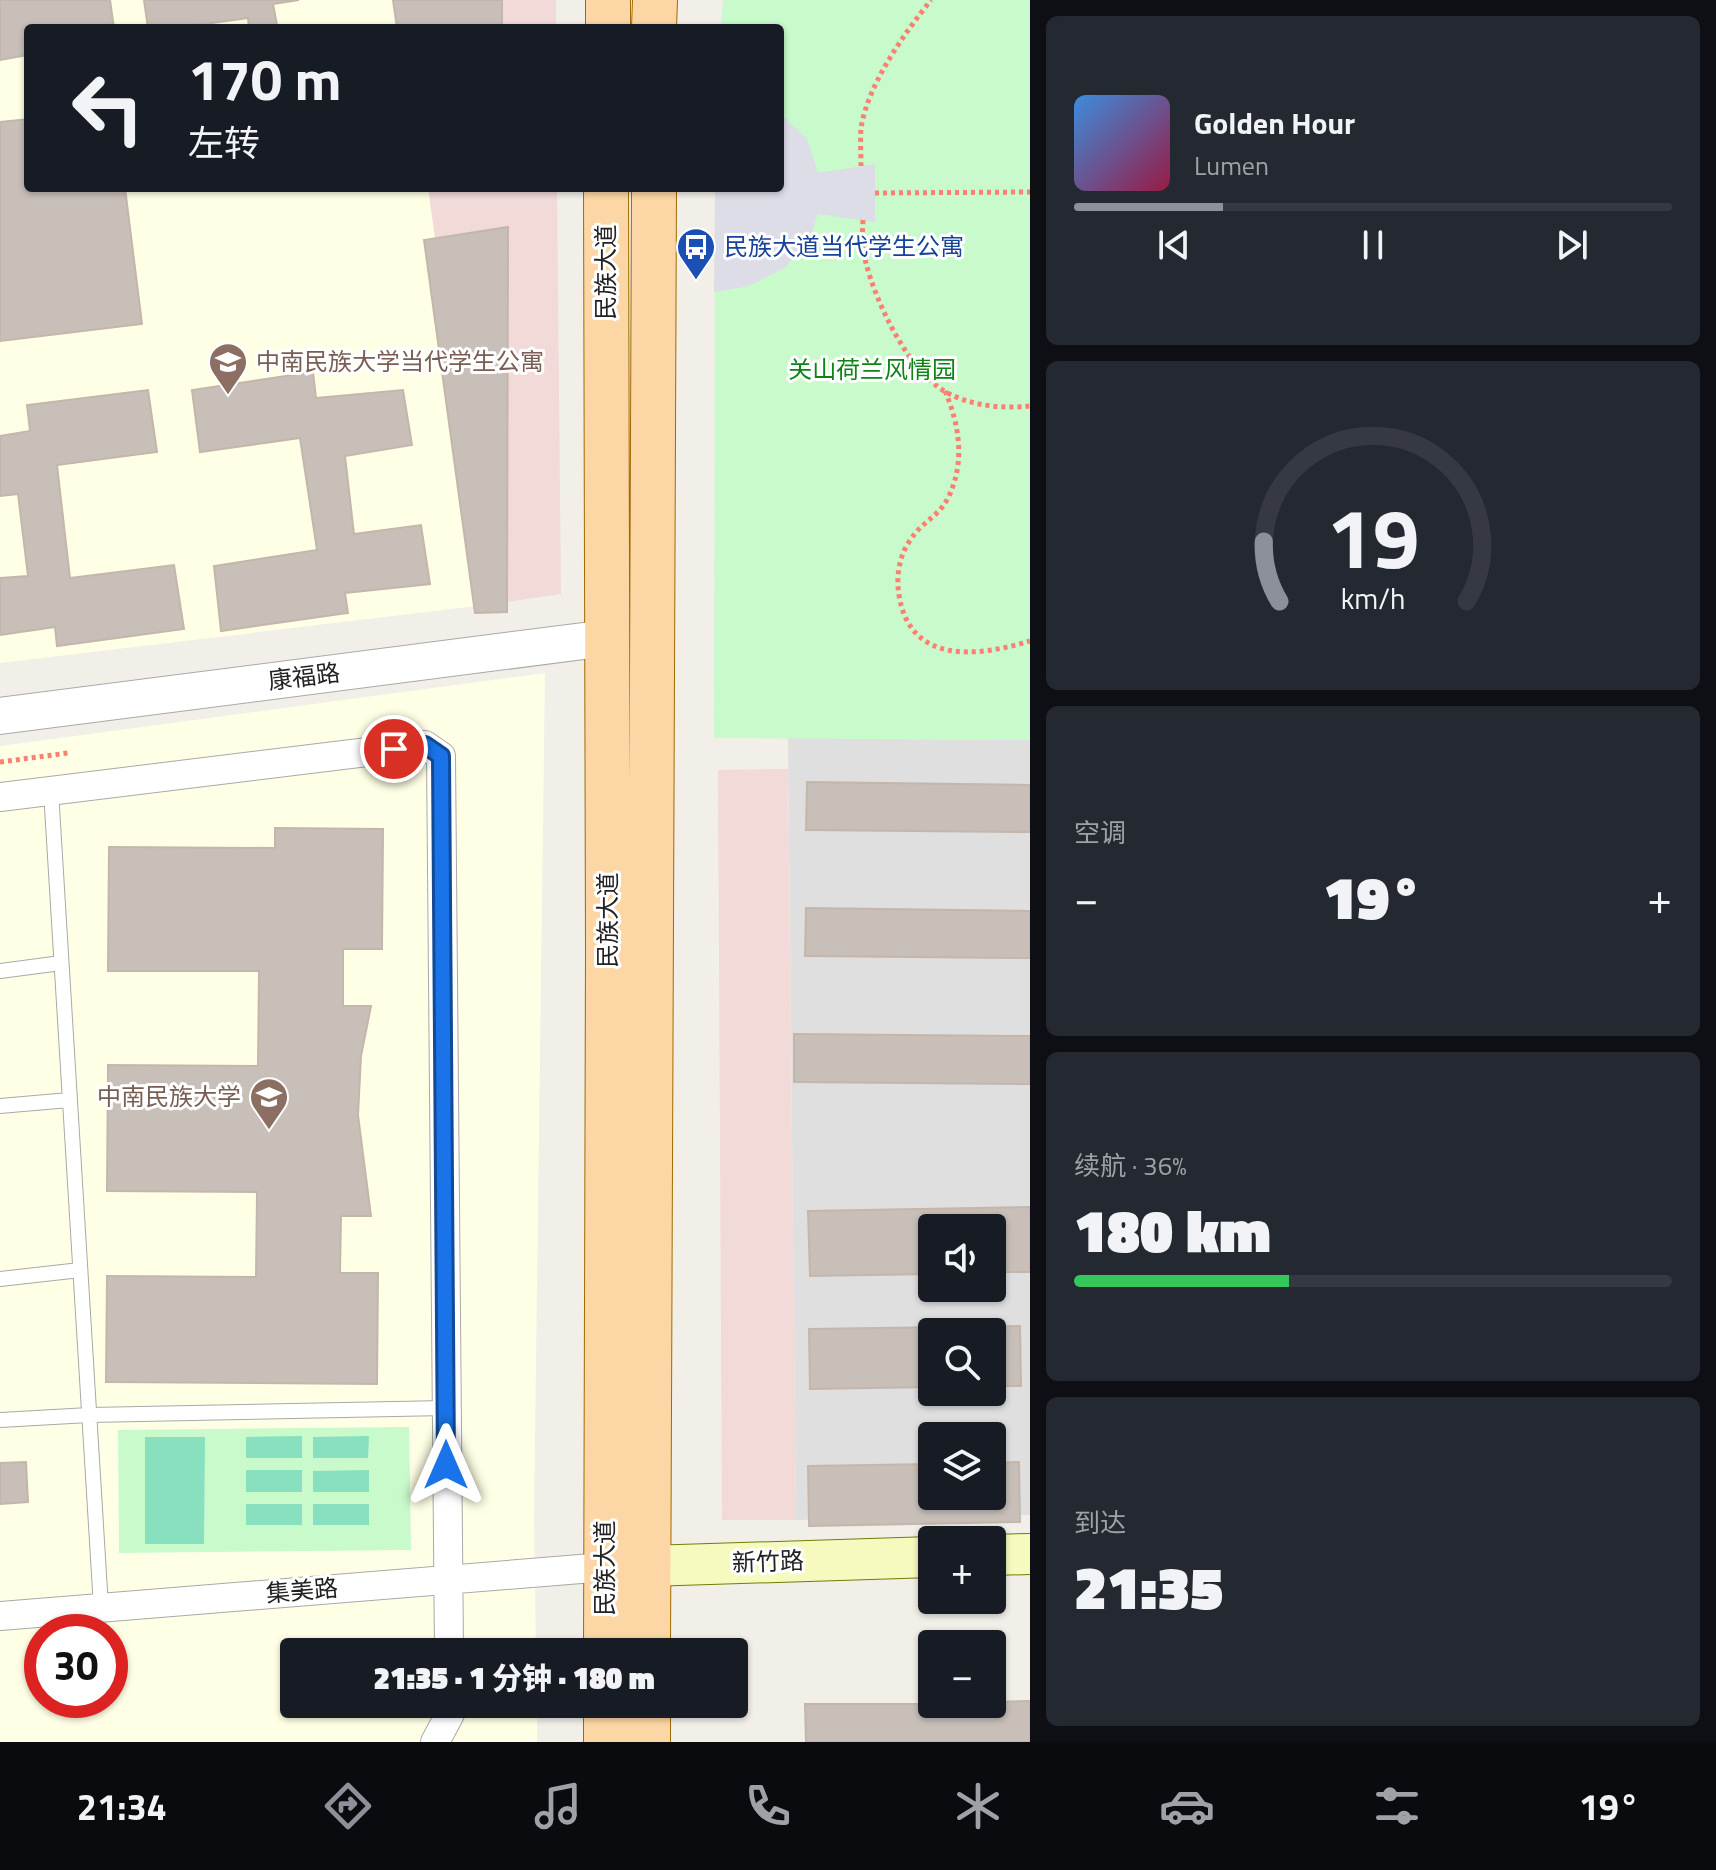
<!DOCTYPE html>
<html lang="zh">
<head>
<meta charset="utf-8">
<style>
	body { margin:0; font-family:"Titillium Web","Noto Sans SC",sans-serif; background:#242831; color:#f1f3f6; height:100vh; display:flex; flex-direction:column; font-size:30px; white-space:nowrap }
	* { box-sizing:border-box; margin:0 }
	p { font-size:26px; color:#9ea1a6 }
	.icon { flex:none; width:44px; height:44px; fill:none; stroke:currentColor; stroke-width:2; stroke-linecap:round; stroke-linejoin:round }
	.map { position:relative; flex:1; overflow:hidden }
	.sheet { display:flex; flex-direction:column; gap:16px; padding:16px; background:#0d0f14; width:686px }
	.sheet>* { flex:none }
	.top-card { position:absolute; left:24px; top:24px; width:760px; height:168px; border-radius:8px; box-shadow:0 2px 6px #0004; background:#171b24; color:#f1f3f6; overflow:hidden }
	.tools { position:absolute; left:918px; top:1214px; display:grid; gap:16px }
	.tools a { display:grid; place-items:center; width:88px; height:88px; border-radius:8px; background:#171b24; box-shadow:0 2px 6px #0004; font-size:40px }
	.speed { position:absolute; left:24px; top:1614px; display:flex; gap:16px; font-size:40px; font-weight:700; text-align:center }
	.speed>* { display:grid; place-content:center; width:104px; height:104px; border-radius:50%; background:#171b24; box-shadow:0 2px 6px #0004; line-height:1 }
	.speed .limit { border:12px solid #d22; background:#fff; color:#111 }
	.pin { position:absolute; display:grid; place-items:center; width:68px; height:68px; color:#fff; margin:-34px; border:4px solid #fff; border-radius:50%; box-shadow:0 2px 8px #0007 }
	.me { position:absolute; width:88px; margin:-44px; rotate:0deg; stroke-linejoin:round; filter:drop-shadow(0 0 6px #0008) }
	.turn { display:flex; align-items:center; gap:28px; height:168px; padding:0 32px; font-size:36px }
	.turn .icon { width:104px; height:104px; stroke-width:2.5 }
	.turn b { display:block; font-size:56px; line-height:68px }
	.big { font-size:60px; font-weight:800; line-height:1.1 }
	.sheet .tile { flex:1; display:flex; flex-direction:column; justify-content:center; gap:12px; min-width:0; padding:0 28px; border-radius:12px; background:#242831 }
	.sheet .dial { align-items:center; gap:0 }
	.dial svg { height:208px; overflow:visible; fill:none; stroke:#363941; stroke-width:7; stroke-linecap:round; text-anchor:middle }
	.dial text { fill:#f1f3f6; stroke:none }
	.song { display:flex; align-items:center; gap:24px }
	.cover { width:96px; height:96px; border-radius:12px; background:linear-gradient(135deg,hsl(210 70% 55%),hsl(340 70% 35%)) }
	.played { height:8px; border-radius:4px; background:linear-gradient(90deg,#8c9099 25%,#363941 25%) }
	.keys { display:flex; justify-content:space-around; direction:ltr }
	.heat { display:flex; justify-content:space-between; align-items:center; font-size:44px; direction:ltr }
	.charge { height:12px; border-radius:6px; background:linear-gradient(90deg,#34c759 36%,#363941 0) }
	.trip { position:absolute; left:280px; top:1638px; width:468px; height:80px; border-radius:8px; background:#171b24; box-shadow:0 2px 6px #0004; font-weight:800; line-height:80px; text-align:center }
	.tab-bar { display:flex; height:128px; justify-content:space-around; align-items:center; background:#090b0e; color:#9ea1a6 }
	.tab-bar .icon { width:56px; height:56px }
	.tab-bar .active { color:#8c9099 }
	.tab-bar b { font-size:36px; color:#f1f3f6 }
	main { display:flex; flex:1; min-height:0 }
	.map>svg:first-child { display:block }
</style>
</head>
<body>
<main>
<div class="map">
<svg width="1030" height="1742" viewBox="0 0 1030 1742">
	<rect width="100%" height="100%" fill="#f2efe9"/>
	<path fill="#e0dfdf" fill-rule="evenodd" d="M788,738L1030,740V1515L796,1520ZM932,1228H992V1288H932ZM932,1332H992V1392H932ZM932,1436H992V1496H932Z"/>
	<path fill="#f2dad9" d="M402,0H556V28H406Z
		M428,188H557L561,594L485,605Z
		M788,769L796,1520H722L718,770Z"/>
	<path fill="#ffffe5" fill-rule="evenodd" d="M0,0H402L406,28H28V188H428L485,605L0,663Z
		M545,673L534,1515L536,1652H294V1704H537V1742H0V746ZM42,1632H110V1700H42Z"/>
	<path fill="#c8facc" d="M723,0H1030V740L714,738L715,188H780V28H721Z
		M409,1427L411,1550L119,1553L118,1430Z"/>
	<path fill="#88e0be" d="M302,1436V1458H246V1437Z
		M369,1436L368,1458H313V1437Z
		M145,1437H205L204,1544H145Z
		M246,1470H302V1492H246Z
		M369,1470V1492H313V1471Z
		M246,1504H302V1525H246Z
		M313,1504H369V1525H313Z"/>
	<path fill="#dddde8" d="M780,113L807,139L818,173L875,164V222L818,214L811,235L786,267L749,286L714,292L715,188H780Z"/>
	<path fill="#c7bfb8" stroke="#c4b6ab" stroke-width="2" d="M0,0H110L114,28H28V55L0,60Z
		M144,0H299L273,4L277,25L260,28H249L248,18L176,28H148Z
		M393,0H502V28H397Z
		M28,119V188H125L142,324L0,341V122Z
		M508,227L507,612L475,613L424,240Z
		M313,372L316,398L403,390L412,445L345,456L354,534L421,525L430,584L345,593L348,613L221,631L214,566L317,550L300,438L200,452L192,390Z
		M148,390L157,452L57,465L70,578L174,565L184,629L57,646L55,627L0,635V578L28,576L18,494L0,496V436L30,431L27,405Z
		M807,782L1030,785V832L806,830Z
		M275,828L383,829L382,949H343V1006H371L361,1056L358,1115L371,1216H341L340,1273H378L377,1384L106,1382L107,1276L256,1277L257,1192L107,1191L108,1065L258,1066L259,971H108L109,847L275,848Z
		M806,908L1030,911V958L805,956Z
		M794,1034L1030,1036V1084L794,1082Z
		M1030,1207V1272H992V1228H932V1274L810,1276L808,1211Z
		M1020,1326L1021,1386H992V1332H932V1387L810,1389L809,1329Z
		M26,1462L28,1502L0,1504V1463Z
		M1019,1462L1020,1522L809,1526L808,1466L932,1464V1496H992V1463Z
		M1030,1701V1742H806L805,1704H992V1702Z"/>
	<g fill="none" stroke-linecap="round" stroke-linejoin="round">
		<g stroke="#a9a9a9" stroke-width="16">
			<path id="service" d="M51,791L101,1607
				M0,971L61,963
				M0,1106L69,1100
				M0,1279L80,1270
				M0,1420L89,1415L446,1408"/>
		</g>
		<g stroke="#a9a9a9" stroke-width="30">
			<path id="minor" d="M0,797L425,745L441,756L449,1652
				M0,1616L605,1567
				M435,1742L450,1714V1704"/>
		</g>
		<g stroke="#a9a9a9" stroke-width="38">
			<path id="tertiary" d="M0,716L607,638"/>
		</g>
		<g stroke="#707d05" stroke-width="42">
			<path id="secondary" d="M992,1555L1030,1554
				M617,1567L932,1557"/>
		</g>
		<g stroke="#a06b00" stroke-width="46">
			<path id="primary" d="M608,0V28
				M654,28L655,0
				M606,1652L608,952L606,188
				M648,1652L654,188
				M606,1704V1742
				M648,1704V1742"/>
		</g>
		<path stroke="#fa8072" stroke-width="5" stroke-dasharray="4 4" stroke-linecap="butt" d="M861,166C861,154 860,140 861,128C868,84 904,34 931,0
			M875,193L1030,192
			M863,220C862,235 862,249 866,263C876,303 909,372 946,392C971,406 1003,409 1030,406
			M945,391C958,421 964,455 953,486C942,519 924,517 909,542C899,557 896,577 899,595C910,665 977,657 1030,641
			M0,762L68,753"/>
		<use href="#service" stroke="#fff" stroke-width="14"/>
		<use href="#minor" stroke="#fff" stroke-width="28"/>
		<use href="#tertiary" stroke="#fff" stroke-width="36"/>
		<use href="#secondary" stroke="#f7fabf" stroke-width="40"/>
		<use href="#primary" stroke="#fcd6a4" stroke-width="44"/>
	</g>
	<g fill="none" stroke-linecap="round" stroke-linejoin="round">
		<g stroke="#114b97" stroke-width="20">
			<path id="route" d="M394,749L425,745L441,756L446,1465"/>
		</g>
		<use href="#route" stroke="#1a73e8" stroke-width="14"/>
	</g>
	<defs>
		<g id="bus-pin" transform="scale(2)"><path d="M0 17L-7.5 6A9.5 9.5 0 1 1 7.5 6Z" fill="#1a4fb4" stroke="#fff"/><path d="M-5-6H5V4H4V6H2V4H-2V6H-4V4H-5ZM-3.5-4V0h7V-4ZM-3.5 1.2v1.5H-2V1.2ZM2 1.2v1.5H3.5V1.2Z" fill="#fff"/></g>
		<g id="university-pin" transform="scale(2)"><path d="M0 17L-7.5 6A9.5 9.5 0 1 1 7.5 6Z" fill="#8d6e63" stroke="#fff"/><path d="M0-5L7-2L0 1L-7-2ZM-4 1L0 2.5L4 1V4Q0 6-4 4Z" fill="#fff"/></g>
	</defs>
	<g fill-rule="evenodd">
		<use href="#bus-pin" x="696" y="247"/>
		<use href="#university-pin" x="228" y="362"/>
		<use href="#university-pin" x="269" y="1097"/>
	</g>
	<g text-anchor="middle" stroke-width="6" stroke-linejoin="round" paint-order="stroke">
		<g font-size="24" fill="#164399" stroke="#fff" text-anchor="start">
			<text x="724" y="255">民族大道当代学生公寓</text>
		</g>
		<g font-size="24" fill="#222" stroke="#fff">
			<text transform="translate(606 272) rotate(-90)" y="8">民族大道</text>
			<text transform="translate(304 677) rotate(-7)" y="8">康福路</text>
			<text transform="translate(608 920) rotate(-90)" y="8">民族大道</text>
			<text transform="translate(768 1562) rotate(-2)" y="8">新竹路</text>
			<text transform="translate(605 1568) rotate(-90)" y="8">民族大道</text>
			<text transform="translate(302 1591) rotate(-5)" y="8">集美路</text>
		</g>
		<g font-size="24" fill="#785e54" stroke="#fff" text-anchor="start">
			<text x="256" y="370">中南民族大学当代学生公寓</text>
			<text x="241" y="1105" text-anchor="end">中南民族大学</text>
		</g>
		<g font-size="24" fill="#0c8416" stroke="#fff">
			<text x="872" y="378">关山荷兰风情园</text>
		</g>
	</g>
</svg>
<div class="tools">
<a><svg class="icon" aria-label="sound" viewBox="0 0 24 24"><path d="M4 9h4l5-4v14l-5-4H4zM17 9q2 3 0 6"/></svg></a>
<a><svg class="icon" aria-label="search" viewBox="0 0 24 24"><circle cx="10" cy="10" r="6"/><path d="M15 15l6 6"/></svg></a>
<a><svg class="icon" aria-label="layers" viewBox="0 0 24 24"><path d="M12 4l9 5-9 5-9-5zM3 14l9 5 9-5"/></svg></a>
<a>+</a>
<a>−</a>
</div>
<div class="speed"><div class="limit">30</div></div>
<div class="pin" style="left:394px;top:749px;background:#d93025"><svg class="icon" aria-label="arrive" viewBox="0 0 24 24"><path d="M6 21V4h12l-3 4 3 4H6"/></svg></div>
<svg class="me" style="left:446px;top:1465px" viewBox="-20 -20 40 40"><path d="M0-17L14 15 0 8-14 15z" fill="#1a73e8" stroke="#fff" stroke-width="4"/></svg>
<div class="trip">21:35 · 1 分钟 · 180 m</div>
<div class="top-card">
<div class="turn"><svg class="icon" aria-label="left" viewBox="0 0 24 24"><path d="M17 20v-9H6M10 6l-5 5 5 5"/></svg><div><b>170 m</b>左转</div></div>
</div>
</div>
<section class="sheet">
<div class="tile">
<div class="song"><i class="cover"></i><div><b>Golden Hour</b><p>Lumen</p></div></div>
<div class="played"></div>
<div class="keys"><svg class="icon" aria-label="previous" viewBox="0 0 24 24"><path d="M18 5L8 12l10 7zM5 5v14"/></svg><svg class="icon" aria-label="pause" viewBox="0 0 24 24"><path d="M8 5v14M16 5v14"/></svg><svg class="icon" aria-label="next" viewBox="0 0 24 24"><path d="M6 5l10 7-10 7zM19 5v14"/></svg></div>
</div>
<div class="tile dial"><svg viewBox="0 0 100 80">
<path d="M14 69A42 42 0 1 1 86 69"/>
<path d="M14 69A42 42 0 0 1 8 46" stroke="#8c9099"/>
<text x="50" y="56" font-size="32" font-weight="700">19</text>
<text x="50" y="72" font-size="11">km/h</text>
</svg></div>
<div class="tile"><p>空调</p>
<div class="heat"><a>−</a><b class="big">19°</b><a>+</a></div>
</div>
<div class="tile"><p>续航 · 36%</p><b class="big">180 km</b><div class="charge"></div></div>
<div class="tile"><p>到达</p><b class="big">21:35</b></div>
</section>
</main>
<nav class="tab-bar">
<b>21:34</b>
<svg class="icon active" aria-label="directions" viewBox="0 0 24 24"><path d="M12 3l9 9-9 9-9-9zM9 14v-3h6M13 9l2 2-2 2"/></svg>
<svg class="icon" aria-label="music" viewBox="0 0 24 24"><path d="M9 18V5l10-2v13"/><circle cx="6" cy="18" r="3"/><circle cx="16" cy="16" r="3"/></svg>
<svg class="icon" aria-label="phone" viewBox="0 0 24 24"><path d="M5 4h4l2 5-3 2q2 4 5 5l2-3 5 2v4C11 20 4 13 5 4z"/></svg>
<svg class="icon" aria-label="climate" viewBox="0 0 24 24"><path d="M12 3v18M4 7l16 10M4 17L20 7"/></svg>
<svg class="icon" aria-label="car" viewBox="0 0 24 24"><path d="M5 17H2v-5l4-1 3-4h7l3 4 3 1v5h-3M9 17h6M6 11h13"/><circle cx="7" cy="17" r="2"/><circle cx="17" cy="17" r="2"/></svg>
<svg class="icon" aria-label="filters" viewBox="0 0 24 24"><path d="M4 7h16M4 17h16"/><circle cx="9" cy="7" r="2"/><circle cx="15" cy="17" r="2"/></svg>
<b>19°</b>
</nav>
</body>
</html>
